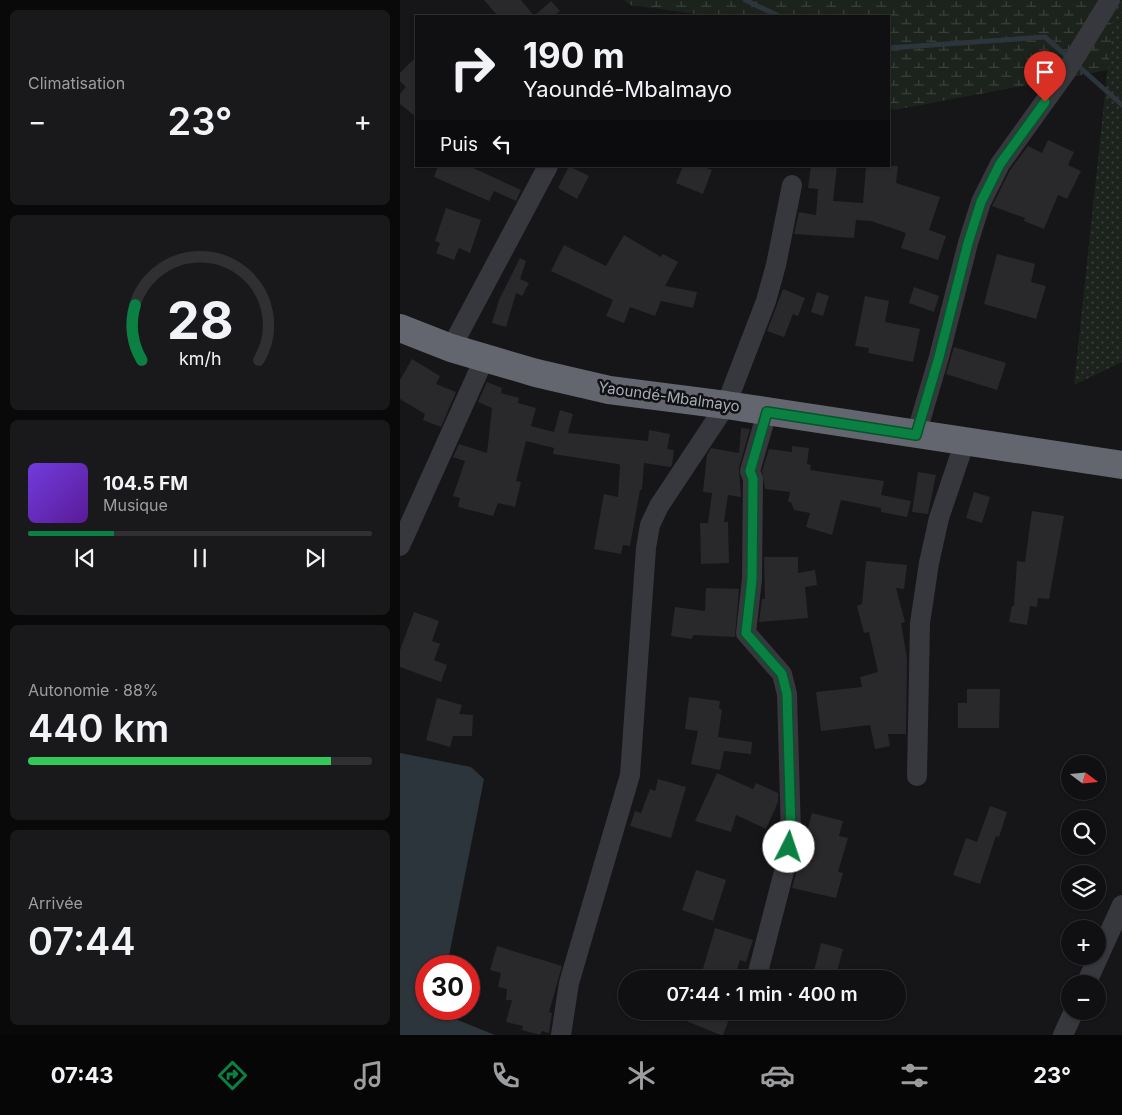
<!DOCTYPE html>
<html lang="fr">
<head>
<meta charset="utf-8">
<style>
	body { margin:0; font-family:Inter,sans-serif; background:#19191b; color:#f1f3f6; height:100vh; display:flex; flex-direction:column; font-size:19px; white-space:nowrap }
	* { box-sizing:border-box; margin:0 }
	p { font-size:16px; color:#9c9d9f }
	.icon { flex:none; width:28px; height:28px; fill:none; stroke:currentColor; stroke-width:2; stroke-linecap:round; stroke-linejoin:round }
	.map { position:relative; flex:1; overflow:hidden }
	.panel { display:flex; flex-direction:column; gap:10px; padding:10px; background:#09090a; width:400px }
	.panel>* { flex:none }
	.guide { position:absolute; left:15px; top:15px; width:475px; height:152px; border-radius:0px; box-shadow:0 1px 4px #0004,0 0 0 1px #303032; background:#101012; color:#f1f3f6; overflow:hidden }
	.needle { width:32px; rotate:106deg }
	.buttons { position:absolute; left:661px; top:755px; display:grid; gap:10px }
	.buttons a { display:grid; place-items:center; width:45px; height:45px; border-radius:50%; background:#101012; box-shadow:0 1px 4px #0004,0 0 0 1px #303032; font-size:25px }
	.speed { position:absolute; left:15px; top:955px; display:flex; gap:10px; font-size:25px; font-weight:700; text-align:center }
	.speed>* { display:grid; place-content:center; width:65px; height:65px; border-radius:50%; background:#101012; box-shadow:0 1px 4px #0004,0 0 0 1px #303032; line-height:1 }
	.speed .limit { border:8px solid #d22; background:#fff; color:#111 }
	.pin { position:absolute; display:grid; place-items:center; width:42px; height:42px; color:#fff; margin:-51px -21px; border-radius:50% 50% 50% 0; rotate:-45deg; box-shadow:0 0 5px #0007 }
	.pin .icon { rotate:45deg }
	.me { position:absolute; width:55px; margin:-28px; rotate:4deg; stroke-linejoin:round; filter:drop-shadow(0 0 4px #0008) }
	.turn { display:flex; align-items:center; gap:18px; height:105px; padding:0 25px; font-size:22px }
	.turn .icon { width:65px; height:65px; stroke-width:2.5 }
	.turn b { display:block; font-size:35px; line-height:42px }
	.then { display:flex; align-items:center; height:48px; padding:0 25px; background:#0003; gap:10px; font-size:19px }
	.big { font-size:38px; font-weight:600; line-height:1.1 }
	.panel .tile { flex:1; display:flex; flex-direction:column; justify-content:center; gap:8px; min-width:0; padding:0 18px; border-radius:8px; background:#19191b }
	.panel .dial { align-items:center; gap:0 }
	.dial svg { height:130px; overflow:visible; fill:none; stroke:#303032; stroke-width:7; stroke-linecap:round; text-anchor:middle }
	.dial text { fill:#f1f3f6; stroke:none }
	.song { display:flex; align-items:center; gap:15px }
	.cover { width:60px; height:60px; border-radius:8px; background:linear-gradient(135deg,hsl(260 70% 55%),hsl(270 70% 35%)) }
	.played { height:5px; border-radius:2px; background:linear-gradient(90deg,#0b8043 25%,#303032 25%) }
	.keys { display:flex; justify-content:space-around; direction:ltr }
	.heat { display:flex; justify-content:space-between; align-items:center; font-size:28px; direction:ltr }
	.charge { height:8px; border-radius:4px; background:linear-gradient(90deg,#34c759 88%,#303032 0) }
	.trip { position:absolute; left:218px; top:970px; width:288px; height:50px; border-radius:25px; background:#101012; box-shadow:0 1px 4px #0004,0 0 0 1px #303032; font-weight:600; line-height:50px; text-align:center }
	.tab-bar { display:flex; height:80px; justify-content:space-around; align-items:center; background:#060607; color:#9c9d9f }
	.tab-bar .icon { width:35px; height:35px }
	.tab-bar .on { color:#0b8043 }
	.tab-bar b { font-size:22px; color:#f1f3f6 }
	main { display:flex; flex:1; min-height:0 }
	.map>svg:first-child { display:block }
</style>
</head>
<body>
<main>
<section class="panel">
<div class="tile"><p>Climatisation</p>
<div class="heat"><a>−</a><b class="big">23°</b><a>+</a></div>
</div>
<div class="tile dial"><svg viewBox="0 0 100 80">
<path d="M14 69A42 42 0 1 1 86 69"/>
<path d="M14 69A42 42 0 0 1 10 35" stroke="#0b8043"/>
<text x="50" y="56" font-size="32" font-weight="700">28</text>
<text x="50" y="72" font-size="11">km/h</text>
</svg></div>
<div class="tile">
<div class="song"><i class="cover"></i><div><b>104.5 FM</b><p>Musique</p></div></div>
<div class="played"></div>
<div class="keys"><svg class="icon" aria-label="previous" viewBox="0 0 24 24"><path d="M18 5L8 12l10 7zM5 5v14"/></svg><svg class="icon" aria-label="pause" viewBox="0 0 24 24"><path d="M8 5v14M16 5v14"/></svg><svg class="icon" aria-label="next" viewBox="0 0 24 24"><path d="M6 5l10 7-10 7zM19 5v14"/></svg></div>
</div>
<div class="tile"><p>Autonomie · 88%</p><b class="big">440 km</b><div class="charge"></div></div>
<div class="tile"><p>Arrivée</p><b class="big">07:44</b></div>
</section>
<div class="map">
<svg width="722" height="1035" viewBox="0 0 722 1035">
	<defs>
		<pattern id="grass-dots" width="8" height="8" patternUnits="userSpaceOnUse" patternTransform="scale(1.25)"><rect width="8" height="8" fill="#1c231d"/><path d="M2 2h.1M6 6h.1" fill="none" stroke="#3a403c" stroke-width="1.8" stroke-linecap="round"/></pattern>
		<pattern id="wetland-marsh" width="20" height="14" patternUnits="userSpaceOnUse" patternTransform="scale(1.25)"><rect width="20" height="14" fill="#1c231d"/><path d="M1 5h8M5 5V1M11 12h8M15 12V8" fill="none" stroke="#3a403c"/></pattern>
	</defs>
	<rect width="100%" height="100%" fill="#161618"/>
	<path fill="url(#grass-dots)" d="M715,0H722V362L674,385Z"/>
	<path fill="url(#wetland-marsh)" d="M224,0H715L708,70L494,110L489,107V16H311L230,5Z"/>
	<path fill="#2c353c" d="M0,753L71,767L84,779L47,966H26V1009H47L48,1016L95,1035H0Z"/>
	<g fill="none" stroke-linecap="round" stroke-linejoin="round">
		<path stroke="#2c353c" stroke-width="5" d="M345,0L379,16
			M489,48L645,37L670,59
			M676,64L722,105"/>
	</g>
	<path fill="#29292c" d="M84,0H121L134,16L151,1L160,11L153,16H98Z
		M16,57V117L0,104V94L6,87L0,81V73Z
		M648,140L674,152L668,165L681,171L667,199L658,195L644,229L624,221L625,218L592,206L610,170L628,146L642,153Z
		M38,166H69L121,190L116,201L94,191L89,201L34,177Z
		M169,166L189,176L177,199L158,188Z
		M283,166H301L312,170L303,194L276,183Z
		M411,166H437L433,201L463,203L466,166H498L496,183L540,197L529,230L546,236L538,260L501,248L506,233L471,221L456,220L454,238L394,234L399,212L416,215L418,189L408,188Z
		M46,208L81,220L70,253L59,248L54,260L36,253L40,243L35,241Z
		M224,235L261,257L263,254L278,262L265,286L297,292L293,308L261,301L255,316L230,307L224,323L206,316L213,300L151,271L164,245L206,266Z
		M597,254L635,264L631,282L646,286L636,319L584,304Z
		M120,258L126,261L120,279L129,283L122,296L116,293L106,327L92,323L99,300Z
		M514,287L539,296L534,312L509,303Z
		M383,289L405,298L398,316L393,314L384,337L367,331Z
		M417,292L429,296L423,316L411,312Z
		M465,296L489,301L485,322L520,329L513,362L468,353L469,348L455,346Z
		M554,347L606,363L597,390L546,374Z
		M12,359L40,376L36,384L56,392L41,427L23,420L25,414L0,399V380Z
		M87,382L102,388L101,393L119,398L118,403L136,408L131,426L154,432L160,410L173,414L168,433L248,441L249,430L270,434L267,449L274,450L272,465L270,467L244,463L242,490H240L230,546L223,545L221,554L194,549L204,494L218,497L220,465L218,464L153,454L154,448L126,441L116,481L121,482L115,507L98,503L93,516L58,507L60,498L53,496L65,461L53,457L59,444L87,453L92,408L78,402Z
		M341,428L350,429L339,468L341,497L328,495L324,522H328L329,563L301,564L300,523H308L312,493L303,492L307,455L311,448L339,453Z
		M392,446L409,448L407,464L411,465L410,470L484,481L481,495L511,501L507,517L481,512V508L441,500L432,535L406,527L410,513L394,510L391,502H388L390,492L365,489L362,471L369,449L392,452Z
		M518,472L536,475L528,514L512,512Z
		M574,492L590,497L582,523L566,518Z
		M632,511L664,516L649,599L638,598L637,607L630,606L627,625L609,622L612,606H614L617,561L625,562Z
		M364,557H398V573L415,570L417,585L405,587L408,618L359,622L362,599H365Z
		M466,561L507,565L504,589L496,588L505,622L501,623L507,658L506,734H488L490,746L475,749L470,725L421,731L416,692L462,687L460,677L478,672L469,632L464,633L457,606L462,604Z
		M306,588L339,589L335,637L293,635L292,639L271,636L275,607L305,611Z
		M14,612L39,621L32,641L40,644L34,660L47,665L41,682L0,667V650Z
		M567,689H600L599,728H558V703H567Z
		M289,697L320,701L319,708L322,710L318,737L352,742L351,754L324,751L320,770L291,764L298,731L285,729Z
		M37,698L62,705L59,714L73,715L72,736H53L50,747L26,740Z
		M317,773L353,789L356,783L378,793V802L366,829L336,815L331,832L295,821Z
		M258,779L286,787L271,838L230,826L235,811L241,813L250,789L255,791Z
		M590,806L607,812L599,837L596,836L580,884L553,875L566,838L577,842Z
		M412,813L443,821L439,836L448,838L438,872L443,873L436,898L392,888Z
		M296,870L326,880L313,921L282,910Z
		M315,928L353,940L346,962L340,960L334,979H300Z
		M421,943L443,949L435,979H412Z
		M97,946L162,966L149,1012L152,1013L149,1033L142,1031L140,1035L122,1030L123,1026L106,1022L112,1000H106L107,989L98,987L101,973L90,970Z
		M261,1011H322L331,1014L323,1035H321Z"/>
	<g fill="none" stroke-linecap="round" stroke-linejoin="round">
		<path stroke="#37383d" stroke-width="20" d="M51,348L148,166
			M516,435L539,357L568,243L581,202L600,164L666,72L710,0
			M0,546L85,357
			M517,776L520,623L529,563L539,518L565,441
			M357,976L387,860L391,834L387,694L382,674L346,633L352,579L353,479L350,471L367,412
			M686,984L722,905
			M161,1035L169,983L230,775L246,548L250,525L259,506L326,405L366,301L376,265L392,185
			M663,1035L674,1011"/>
		<path stroke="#63666e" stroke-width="28" d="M0,328L51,348L136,373L209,390L326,405L722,465"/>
	</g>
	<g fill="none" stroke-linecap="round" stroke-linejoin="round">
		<g stroke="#07532c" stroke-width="12">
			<path id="route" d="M389,847L391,834L387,694L382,674L346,633L352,579L353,479L350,471L367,412L516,435L539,357L568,243L581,202L600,164L645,102"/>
		</g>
		<use href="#route" stroke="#0b8043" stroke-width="9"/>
	</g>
	<g text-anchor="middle" stroke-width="5" stroke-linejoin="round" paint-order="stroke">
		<g font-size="15" fill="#a8adb8" stroke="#111113">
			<text transform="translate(269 397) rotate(8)" y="5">Yaoundé-Mbalmayo</text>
		</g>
	</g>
</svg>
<div class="buttons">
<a><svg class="needle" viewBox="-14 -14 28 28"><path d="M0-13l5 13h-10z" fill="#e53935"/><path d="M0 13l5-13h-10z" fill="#9c9d9f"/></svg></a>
<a><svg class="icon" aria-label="search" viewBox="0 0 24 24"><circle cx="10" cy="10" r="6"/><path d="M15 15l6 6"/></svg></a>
<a><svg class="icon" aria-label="layers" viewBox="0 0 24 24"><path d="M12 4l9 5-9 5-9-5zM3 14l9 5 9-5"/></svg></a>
<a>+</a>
<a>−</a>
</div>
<div class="speed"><div class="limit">30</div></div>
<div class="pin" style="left:645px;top:102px;background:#d93025"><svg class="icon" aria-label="arrive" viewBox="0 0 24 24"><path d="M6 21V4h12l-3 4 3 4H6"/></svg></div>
<svg class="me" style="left:389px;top:847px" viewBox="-20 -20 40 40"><circle r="19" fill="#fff"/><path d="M0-13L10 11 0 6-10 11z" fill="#0b8043"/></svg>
<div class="trip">07:44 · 1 min · 400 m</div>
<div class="guide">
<div class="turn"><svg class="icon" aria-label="right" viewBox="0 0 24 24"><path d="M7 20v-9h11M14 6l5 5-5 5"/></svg><div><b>190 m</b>Yaoundé-Mbalmayo</div></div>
<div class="then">Puis<svg class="icon" aria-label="left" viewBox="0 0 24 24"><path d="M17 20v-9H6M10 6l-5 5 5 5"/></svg></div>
</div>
</div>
</main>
<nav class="tab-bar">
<b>07:43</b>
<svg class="icon on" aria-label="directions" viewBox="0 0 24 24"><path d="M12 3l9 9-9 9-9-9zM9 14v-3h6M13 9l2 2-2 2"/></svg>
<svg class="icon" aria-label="music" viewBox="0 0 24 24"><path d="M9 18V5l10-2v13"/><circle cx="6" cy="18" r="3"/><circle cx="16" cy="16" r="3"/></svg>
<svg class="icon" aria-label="phone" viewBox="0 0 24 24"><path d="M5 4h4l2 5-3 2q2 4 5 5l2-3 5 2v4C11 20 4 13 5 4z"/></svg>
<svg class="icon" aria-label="climate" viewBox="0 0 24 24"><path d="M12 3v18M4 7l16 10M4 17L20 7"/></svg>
<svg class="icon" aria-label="car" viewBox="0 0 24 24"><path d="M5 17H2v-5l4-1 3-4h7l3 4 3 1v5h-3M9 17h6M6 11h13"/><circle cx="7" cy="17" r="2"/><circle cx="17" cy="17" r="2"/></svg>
<svg class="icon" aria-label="filters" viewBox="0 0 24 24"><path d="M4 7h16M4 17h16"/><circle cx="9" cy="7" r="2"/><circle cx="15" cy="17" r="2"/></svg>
<b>23°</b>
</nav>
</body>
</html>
